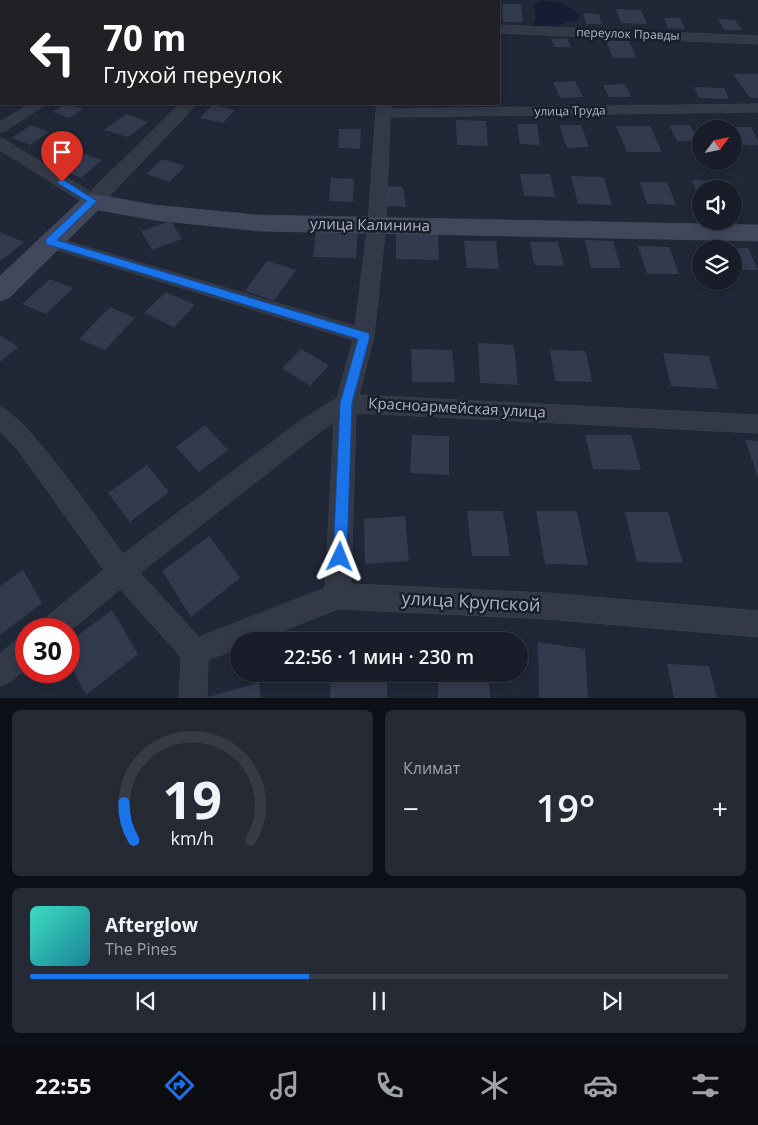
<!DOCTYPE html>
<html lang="ru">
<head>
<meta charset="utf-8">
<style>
	body { margin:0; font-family:"Open Sans",sans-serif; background:#252a35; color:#f1f3f6; height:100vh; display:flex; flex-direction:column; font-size:19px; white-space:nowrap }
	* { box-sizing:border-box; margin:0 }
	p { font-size:16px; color:#9fa2a8 }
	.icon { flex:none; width:28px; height:28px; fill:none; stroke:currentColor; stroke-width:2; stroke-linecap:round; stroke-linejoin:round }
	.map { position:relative; height:698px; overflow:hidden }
	.details { display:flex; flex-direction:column; gap:12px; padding:12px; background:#0d1017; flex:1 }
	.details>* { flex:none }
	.banner { position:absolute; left:0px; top:0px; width:500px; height:105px; box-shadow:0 2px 8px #0003,0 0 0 1px #363b46; background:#202124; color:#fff; overflow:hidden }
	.needle { width:32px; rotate:57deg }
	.fabs { position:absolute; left:692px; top:120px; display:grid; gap:10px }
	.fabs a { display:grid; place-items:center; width:50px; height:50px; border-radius:50%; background:#181d29; box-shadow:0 2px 8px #0003,0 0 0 1px #363b46; font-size:25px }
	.speed { position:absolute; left:15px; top:618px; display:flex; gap:10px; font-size:25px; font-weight:700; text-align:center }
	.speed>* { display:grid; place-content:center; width:65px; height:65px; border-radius:50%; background:#181d29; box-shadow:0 2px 8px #0003,0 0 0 1px #363b46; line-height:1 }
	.speed .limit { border:8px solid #d22; background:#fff; color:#111 }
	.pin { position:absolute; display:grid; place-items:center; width:42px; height:42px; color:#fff; margin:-51px -21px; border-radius:50% 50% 50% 0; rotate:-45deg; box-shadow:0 0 5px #0007 }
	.pin .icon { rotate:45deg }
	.me { position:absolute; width:55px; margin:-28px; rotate:2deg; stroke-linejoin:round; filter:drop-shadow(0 0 4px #0008) }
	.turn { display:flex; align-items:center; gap:18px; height:105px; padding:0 20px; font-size:22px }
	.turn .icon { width:65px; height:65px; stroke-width:2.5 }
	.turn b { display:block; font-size:35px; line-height:42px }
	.big { font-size:38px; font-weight:600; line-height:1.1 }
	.details .tile { flex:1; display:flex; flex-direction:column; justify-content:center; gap:8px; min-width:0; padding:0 18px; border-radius:8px; background:#252a35 }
	.details .dial { align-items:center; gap:0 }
	.dial svg { height:130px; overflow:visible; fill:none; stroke:#363b46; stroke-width:7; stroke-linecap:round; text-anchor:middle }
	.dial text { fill:#f1f3f6; stroke:none }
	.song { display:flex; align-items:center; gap:15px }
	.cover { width:60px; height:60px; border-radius:8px; background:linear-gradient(135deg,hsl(170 70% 55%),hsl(190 70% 35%)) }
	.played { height:5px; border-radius:2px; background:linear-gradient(90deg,#1a73e8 40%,#363b46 40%) }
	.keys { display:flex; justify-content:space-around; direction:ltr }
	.heat { display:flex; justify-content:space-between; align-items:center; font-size:28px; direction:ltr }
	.details .tiles { flex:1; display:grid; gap:12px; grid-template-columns:1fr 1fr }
	.tile:last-child { grid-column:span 2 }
	.trip { position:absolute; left:230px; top:632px; width:298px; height:50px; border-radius:25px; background:#181d29; box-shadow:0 2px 8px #0003,0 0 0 1px #363b46; font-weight:600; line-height:50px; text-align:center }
	.menu { display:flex; height:80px; justify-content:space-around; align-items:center; background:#0a0c10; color:#9fa2a8 }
	.menu .icon { width:35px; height:35px }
	.menu .on { color:#1a73e8 }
	.menu b { font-size:22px; color:#f1f3f6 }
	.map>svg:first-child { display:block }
</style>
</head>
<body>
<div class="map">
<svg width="758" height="698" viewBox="0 0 758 698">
	<rect width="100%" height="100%" fill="#202737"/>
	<path fill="#141d34" d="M542,1C556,2 572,4 579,16L577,20L557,25L533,27L536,16L534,4Z"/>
	<path fill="#323a4e" d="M502,4H521L523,22H503Z
		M616,9L641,10L647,24L621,23Z
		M583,13L599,14L602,24H586Z
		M664,18H680L685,29L668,28Z
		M718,19L735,20L742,30H724Z
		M567,38L571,47H555L551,39Z
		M606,41H629L636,58H613Z
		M733,74H758V98H750Z
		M575,81L583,97L560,98L553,82Z
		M625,84L631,97H609L603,85Z
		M694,87L724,88L729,99L699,98Z
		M65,104H70L83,109L69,118L53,112Z
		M212,105L235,110L223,123L200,118Z
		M126,114L148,122L128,137L104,130Z
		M456,120L486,121L488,146L457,145Z
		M517,124H537L540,145L520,144Z
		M31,125L49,132L30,145L12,138Z
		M559,125H581L589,147L567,148Z
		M669,125H690L699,141H677Z
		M616,126H650L662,152H627Z
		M725,127H751L758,141V145H734V129H726Z
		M339,129H361L360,149L338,148Z
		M85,154L102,160L81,178L64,171Z
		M162,159L185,166L170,182L146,174Z
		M520,174H550L555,197L524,196Z
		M571,176L604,177L612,205L578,204Z
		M331,178L354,179L353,202L329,201Z
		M692,180L721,181L724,189H701V202Z
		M640,182H667L676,205L647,204Z
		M385,186L403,187L406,207L386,206Z
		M171,221L182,239L152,250L141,231Z
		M316,229L358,230L356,258L313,257Z
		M0,232L24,242L2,260H0Z
		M396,234L438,235L439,260L396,259Z
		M585,240L613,241L621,268H591Z
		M464,241H496L499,269L467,268Z
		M530,242H558L564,266L534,265Z
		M638,246L669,247L679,274H647Z
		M734,248H748L758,270H734Z
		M267,261L296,270L274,301L245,291Z
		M50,279L73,288L46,314L22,304Z
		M166,292L195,305L174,327L144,313Z
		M110,307L135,318L105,350L79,339Z
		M0,335L18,347L0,362Z
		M478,343L514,345L518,385L480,383Z
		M301,349L329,365L310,386L282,368Z
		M411,349L452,350L455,382H412Z
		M550,350L586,351L592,382L555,381Z
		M663,353L709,356L718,389L671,386Z
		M205,425L228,450L199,472L176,447Z
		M412,435L449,436V475L410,473Z
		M585,435H631L641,470L593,469Z
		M745,440L758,441V477Z
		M147,465L169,492L130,522L108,493Z
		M467,511H503L510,556H472Z
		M536,511H577L588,565L545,564Z
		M625,512H668L683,563L637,562Z
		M405,516L409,561L365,564L364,519Z
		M209,536L240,578L191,617L162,571Z
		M23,570L42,603L0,635V586Z
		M112,610L138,654L86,695L69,662V642Z
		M334,638L387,640V641H334Z
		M538,642L585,649L588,698H539Z
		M667,664L709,666L717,698H674Z
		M331,674H387V698H330Z
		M438,674H489L490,698H438Z
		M259,683L261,698H207V697Z"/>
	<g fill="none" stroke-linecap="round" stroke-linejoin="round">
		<g stroke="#3d4251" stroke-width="1">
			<path id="minor" d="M499,25L758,36V44L499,33Z
				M30,104H47L5,131L0,132V122Z
				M377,104H391V109L758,104V112L390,117L386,224L374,336L359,395L758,415V433L356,413L351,584L547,593L758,611V637L547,619L338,609L257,641H239V648L208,660L207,698H179L181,657L120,589L69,632V629H39L43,620L104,570L18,450L0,431V407C28,417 101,525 123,554L300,421L337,398L353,340L44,246L41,242L44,238L50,236L355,326L368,224ZM334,422L325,588L199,637L140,573L316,435Z
				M0,138L5,140L99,197L101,201L99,205L93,206L87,205L0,150Z
				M26,636V668L10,682L0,686V654L16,640Z"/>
		</g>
		<g stroke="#3d4251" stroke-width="1">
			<path id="tertiary" d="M180,104H197L100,206L93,207L86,206L83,201L86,196Z"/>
		</g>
		<g stroke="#3d4251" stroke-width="1">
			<path id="secondary" d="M93,194L154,205L258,215L758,225V241L258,231L154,220L98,210L9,298L0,301V276L85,196Z"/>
		</g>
		<use href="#minor" fill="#343948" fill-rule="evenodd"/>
		<use href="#tertiary" fill="#343948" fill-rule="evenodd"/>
		<use href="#secondary" fill="#42485b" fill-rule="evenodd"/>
	</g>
	<path fill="#1a73e8" stroke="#114b97" d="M62,179L97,201L57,240L368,333L370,336L352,403L347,557L345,562L340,564L335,562L333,557L340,403L358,339L46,244V239L87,201L59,184L57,182Z"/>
	<g text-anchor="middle" stroke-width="5" stroke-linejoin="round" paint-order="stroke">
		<g font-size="12" fill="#aeb4c4" stroke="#191e2c">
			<text transform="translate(628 34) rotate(2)" y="4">переулок Правды</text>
			<text transform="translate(570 111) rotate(-1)" y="4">улица Труда</text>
		</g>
		<g font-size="15" fill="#aeb4c4" stroke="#191e2c">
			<text transform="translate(370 225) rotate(1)" y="5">улица Калинина</text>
			<text transform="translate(457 408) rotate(3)" y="5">Красноармейская улица</text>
		</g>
		<g font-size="18" fill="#aeb4c4" stroke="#191e2c">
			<text transform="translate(471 602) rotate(3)" y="6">улица Крупской</text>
		</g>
	</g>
</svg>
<div class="fabs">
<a><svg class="needle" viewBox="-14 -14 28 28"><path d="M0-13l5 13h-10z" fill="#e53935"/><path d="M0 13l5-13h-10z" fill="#9fa2a8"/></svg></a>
<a><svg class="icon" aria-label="sound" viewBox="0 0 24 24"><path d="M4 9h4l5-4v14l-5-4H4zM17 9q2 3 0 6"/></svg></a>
<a><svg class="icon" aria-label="layers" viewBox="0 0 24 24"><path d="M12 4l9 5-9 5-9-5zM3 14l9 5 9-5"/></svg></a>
</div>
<div class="speed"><div class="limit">30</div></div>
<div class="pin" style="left:62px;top:182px;background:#d93025"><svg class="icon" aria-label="arrive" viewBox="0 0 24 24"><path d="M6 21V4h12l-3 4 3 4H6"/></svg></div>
<svg class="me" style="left:340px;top:557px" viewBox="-20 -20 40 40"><path d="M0-17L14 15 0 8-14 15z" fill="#1a73e8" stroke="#fff" stroke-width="4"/></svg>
<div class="trip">22:56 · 1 мин · 230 m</div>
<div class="banner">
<div class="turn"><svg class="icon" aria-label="left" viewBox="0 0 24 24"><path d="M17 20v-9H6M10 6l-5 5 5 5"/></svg><div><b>70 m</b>Глухой переулок</div></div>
</div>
</div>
<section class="details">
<div class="tiles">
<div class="tile dial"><svg viewBox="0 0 100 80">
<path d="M14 69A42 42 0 1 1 86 69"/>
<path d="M14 69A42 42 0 0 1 8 46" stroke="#1a73e8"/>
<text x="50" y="56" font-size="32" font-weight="700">19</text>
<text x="50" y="72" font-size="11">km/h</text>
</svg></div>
<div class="tile"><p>Климат</p>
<div class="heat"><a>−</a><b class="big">19°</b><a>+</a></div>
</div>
<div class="tile">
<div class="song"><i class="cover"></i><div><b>Afterglow</b><p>The Pines</p></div></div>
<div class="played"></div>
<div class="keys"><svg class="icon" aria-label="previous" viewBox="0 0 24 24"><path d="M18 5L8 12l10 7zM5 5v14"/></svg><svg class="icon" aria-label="pause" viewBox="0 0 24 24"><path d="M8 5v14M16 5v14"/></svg><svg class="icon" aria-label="next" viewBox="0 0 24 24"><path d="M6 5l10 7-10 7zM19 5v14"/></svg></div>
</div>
</div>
</section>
<nav class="menu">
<b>22:55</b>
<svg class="icon on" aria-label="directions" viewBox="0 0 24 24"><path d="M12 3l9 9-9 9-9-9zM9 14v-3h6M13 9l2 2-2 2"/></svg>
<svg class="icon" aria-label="music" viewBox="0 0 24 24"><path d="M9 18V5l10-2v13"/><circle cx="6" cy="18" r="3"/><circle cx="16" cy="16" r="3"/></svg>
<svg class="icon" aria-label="phone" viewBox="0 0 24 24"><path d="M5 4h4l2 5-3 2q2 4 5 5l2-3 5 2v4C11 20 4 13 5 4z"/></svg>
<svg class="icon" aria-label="climate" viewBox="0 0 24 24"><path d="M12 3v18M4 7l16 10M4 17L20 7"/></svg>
<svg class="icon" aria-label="car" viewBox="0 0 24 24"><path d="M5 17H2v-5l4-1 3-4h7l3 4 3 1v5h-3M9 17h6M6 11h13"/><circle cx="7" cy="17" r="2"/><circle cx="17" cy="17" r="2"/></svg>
<svg class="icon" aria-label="filters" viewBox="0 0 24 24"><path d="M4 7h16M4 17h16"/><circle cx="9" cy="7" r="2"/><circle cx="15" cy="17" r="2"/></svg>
</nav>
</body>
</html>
